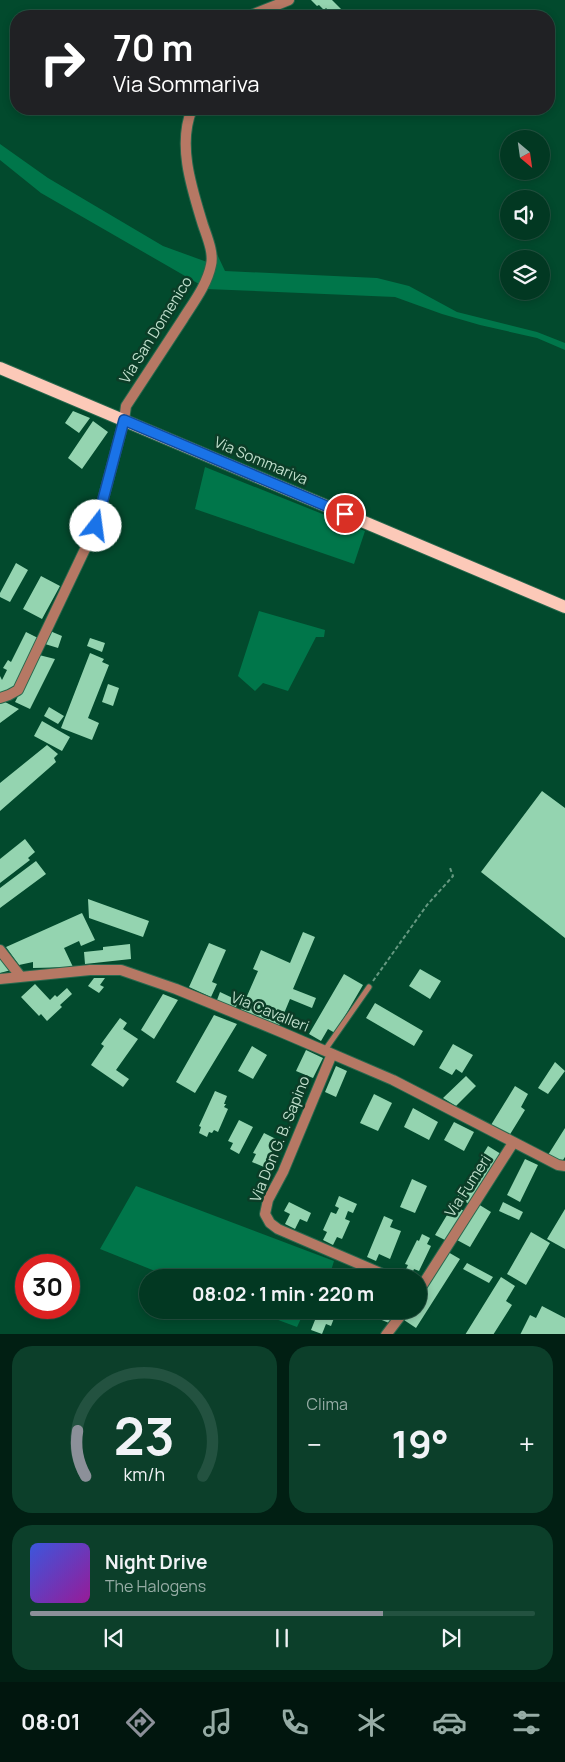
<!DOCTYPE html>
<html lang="it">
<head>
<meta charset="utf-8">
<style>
	body { margin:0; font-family:Manrope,sans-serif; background:#0c3f2a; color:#f1f3f6; height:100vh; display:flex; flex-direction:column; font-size:19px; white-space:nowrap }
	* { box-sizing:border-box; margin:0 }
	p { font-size:16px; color:#96aca5 }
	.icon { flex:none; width:28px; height:28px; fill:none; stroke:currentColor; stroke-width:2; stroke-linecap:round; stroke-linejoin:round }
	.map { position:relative; height:1334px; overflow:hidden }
	.drawer { display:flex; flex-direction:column; gap:12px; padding:12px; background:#011f13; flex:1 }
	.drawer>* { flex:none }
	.top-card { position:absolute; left:10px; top:10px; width:545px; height:105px; border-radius:20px; box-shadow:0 2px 8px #0003,0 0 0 1px #235240; background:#202124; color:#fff; overflow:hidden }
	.needle { width:32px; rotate:151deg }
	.tools { position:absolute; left:500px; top:130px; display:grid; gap:10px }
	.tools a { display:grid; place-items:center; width:50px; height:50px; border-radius:50%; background:#023822; box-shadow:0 2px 8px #0003,0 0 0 1px #235240; font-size:25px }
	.speed { position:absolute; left:15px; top:1254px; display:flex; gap:10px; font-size:25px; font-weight:700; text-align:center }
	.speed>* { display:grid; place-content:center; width:65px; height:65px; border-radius:50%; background:#023822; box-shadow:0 2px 8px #0003,0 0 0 1px #235240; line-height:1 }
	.speed .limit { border:8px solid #d22; background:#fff; color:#111 }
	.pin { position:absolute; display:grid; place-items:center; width:42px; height:42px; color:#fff; margin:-21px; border:2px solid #fff; border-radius:50%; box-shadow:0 1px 5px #0007 }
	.me { position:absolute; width:55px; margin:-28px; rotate:15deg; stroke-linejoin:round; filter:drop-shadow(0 0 4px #0008) }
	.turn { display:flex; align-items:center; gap:18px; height:105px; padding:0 20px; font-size:22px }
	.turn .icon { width:65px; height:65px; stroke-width:2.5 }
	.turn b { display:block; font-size:35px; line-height:42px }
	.big { font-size:38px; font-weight:700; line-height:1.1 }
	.drawer .tile { flex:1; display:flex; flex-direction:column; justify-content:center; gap:8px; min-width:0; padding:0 18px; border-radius:20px; background:#0c3f2a }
	.drawer .dial { align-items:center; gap:0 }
	.dial svg { height:130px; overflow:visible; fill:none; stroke:#235240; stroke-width:7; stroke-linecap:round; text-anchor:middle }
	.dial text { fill:#f1f3f6; stroke:none }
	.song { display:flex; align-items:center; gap:15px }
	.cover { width:60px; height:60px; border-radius:8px; background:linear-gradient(135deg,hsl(230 70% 55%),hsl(300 70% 35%)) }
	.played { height:5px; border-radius:2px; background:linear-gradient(90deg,#8c9099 70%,#235240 70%) }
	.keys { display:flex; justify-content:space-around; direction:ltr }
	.heat { display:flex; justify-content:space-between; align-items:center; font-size:28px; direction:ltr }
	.drawer .tiles { flex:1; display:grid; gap:12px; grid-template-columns:1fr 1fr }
	.tile:last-child { grid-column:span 2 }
	.trip { position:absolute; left:139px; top:1269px; width:288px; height:50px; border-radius:25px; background:#023822; box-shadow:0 2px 8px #0003,0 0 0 1px #235240; font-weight:700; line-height:50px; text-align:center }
	.dock { display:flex; height:80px; justify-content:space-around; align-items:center; background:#01160e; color:#96aca5 }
	.dock .icon { width:35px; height:35px }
	.dock .on { color:#8c9099 }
	.dock b { font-size:22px; color:#f1f3f6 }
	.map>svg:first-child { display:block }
</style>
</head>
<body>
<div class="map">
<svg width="565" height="1335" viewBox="0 0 565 1335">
	<rect width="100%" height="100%" fill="#024a2d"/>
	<path fill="#00764a" d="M0,144L48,178L163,246L207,262L199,284L41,193L0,160Z
		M209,237L225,271L377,278L409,286L457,312L537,332L565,343V350L537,338L480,325L442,314L395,297L206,289Z
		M205,467L365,531L354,564L195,509Z
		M259,611L325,630L324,637H316L288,691L263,683L255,691L238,676Z
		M136,1186L334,1261L329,1277H170L100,1249Z
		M251,1310H305L297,1327Z"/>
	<path fill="#94d4b0" d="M311,0H332L348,16H334L326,8L324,10L319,5L317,6Z
		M73,411L90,418L79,433L65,423Z
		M93,421L108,432L82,469L68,458Z
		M16,563L28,570L10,602L0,597V593Z
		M41,576L60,586L42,619L23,609Z
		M50,631L62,636L58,648L45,644Z
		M26,632L40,639L16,688L0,695V676L2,680L7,670L3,668L8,660L11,662Z
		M90,638L105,643L102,652L87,646Z
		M90,653L104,659L102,662L109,665L88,718L99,723L92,740L61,728Z
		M39,655L55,659L30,709L15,702Z
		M108,684L119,688L113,706L102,702Z
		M5,702L19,709L0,723V703Z
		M49,707L64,716L58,724L44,716Z
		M42,721L70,737L62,751L34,736Z
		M47,745L58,754L54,758L56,762L0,811V783Z
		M542,791L565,808V938L481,872Z
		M25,839L35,852L28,858L30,860L0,883V859Z
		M36,861L46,874L0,908V888Z
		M88,899L149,921L143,937L89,918Z
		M82,913L95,940L81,946L79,941L64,948L73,967L33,968V962L19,965L6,947Z
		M303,932L315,937L293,989L316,998L312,1008L290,999L278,1028L240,1012L258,971L253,969L261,950L290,963Z
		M209,943L226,950L212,982L217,984L211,997L189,987Z
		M130,944L131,959L85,964L84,952L103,950V947Z
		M0,955L11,970L0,973Z
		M420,969L441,981L430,999L409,986Z
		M344,974L363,985L335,1033L328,1029L321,1041L309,1034Z
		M94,978H105L100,985L104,987L99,993L88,986Z
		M35,984L50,1000L55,995L57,997L67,988L72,994L60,1005L62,1007L47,1021L41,1014L39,1016L21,997Z
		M220,992L239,1001L235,1009L217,1000Z
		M163,994L178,1000L154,1039L141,1030Z
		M375,1003L423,1031L414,1046L366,1018Z
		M214,1015L237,1024L195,1093L176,1082Z
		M120,1018L127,1023L123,1029L138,1039L116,1070L129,1079L123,1087L91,1065L104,1046L101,1044Z
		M453,1044L473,1055L462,1073L456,1069L452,1075L439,1068Z
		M252,1046L267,1055L253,1079L238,1071Z
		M306,1050L323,1058L313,1078L296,1071Z
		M555,1062L565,1071L548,1094L538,1088Z
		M336,1066L347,1071L336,1097L325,1092Z
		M466,1076L476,1086L456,1106L443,1098Z
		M515,1086L528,1094L521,1107L525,1110L509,1136L491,1125Z
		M215,1091L227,1096L224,1104H226L224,1107L228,1109L218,1132L214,1130L212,1133L209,1132L207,1137L199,1133L201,1127L199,1126Z
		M374,1094L392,1103L378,1131L360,1123Z
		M413,1108L438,1122L429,1140L404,1127Z
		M239,1120L253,1127L239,1154L230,1149L233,1143L228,1141Z
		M454,1122L474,1132L464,1151L444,1140Z
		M565,1128V1157L561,1163L548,1155Z
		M264,1133L278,1140L264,1167L252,1162L256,1154L253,1153Z
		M488,1146L501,1154L471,1205L457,1197Z
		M525,1159L538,1165L520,1202L507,1195Z
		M412,1179L427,1186L415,1213L400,1207Z
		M339,1196L357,1204L353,1213L348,1211L345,1219L350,1221L342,1239L337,1237L333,1245L323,1240L327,1232L323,1230L331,1212L336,1214L339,1208L335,1206Z
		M289,1202L311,1213L307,1222L300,1219L295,1229L285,1224L290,1214L284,1211Z
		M503,1202L523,1212L519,1220L499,1211Z
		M478,1204L491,1212L470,1247L457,1240Z
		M453,1205L466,1212L447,1241L435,1235Z
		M565,1209V1249L547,1239Z
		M384,1216L393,1220L390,1227L401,1231L390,1259L379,1254L376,1261L367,1257Z
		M531,1232L550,1243L526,1285L507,1274Z
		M422,1234L430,1238L427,1244L431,1246L419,1271L414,1269L411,1276L404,1273L408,1265L405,1264L417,1240L419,1241Z
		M448,1252L460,1259L416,1328L404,1320L410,1310H418V1299Z
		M467,1263L493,1277L489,1283L463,1269Z
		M501,1277L515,1286L506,1301L512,1305L493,1335H465Z
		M542,1306L565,1318V1335H520L530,1315L536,1318Z
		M319,1310H334V1312L336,1313L331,1326L326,1324L322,1334L311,1330Z
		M380,1310H394L389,1323L377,1318Z"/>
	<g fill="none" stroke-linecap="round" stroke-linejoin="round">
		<g stroke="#28684d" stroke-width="7">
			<path id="lane" d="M325,1050L369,987"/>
		</g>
		<g stroke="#28684d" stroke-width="12">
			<path id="street" d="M249,16L289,0
				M0,698L9,695L18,690L96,526L124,420L126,406C145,377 164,348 183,319C193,303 207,285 211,265C214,253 207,237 203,225C192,189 177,145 192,109
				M0,950L21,977
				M0,979L90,970H121L176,989L281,1032L393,1080L558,1165L565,1166
				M332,1054L283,1172L268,1200L265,1214L270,1223L278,1229L392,1278
				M418,1292L513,1143
				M386,1335L405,1310"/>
		</g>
		<g stroke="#28684d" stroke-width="14">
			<path id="primary" d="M0,368L565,607"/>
		</g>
		<path stroke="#659880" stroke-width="2" stroke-dasharray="4 2.5" stroke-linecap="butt" d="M373,981L427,905L453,876L450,868"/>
		<use href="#lane" stroke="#b67864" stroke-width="5"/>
		<use href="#street" stroke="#b67864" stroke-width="10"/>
		<use href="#primary" stroke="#fcc9b8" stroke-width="12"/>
	</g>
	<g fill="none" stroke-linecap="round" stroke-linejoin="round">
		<g stroke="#114b97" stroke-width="12">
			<path id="route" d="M96,526L124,420L345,514"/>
		</g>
		<use href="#route" stroke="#1a73e8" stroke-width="9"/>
	</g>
	<g text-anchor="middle" stroke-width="5" stroke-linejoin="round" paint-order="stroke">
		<g font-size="15" fill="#c0dfcc" stroke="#0b3d27">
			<text transform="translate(156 330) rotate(-58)" y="5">Via San Domenico</text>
			<text transform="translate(261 461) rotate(23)" y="5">Via Sommariva</text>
			<text transform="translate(270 1012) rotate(22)" y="5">Via Cavalleri</text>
			<text transform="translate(280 1139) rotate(-68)" y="5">Via Don G. B. Sapino</text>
			<text transform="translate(468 1186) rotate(-57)" y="5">Via Fumeri</text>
		</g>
	</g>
</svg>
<div class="tools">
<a><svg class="needle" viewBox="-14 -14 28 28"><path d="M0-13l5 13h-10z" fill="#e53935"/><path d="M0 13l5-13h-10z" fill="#96aca5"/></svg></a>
<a><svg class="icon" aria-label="sound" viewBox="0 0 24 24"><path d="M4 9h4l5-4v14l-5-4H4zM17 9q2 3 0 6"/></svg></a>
<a><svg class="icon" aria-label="layers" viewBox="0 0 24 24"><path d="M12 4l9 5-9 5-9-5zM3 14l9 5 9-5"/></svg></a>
</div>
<div class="speed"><div class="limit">30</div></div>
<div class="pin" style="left:345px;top:514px;background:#d93025"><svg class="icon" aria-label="arrive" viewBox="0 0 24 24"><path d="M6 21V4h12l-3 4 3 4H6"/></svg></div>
<svg class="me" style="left:96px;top:526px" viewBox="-20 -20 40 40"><circle r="19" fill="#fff"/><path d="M0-13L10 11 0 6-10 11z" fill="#1a73e8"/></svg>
<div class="trip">08:02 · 1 min · 220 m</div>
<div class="top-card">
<div class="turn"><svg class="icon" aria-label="right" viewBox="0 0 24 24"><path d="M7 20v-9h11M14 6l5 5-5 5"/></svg><div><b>70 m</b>Via Sommariva</div></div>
</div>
</div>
<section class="drawer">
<div class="tiles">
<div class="tile dial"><svg viewBox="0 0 100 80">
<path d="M14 69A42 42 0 1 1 86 69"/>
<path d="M14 69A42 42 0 0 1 9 41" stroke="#8c9099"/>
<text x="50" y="56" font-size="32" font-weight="700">23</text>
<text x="50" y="72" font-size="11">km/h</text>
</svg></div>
<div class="tile"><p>Clima</p>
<div class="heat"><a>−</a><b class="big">19°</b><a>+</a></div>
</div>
<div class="tile">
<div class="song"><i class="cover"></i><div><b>Night Drive</b><p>The Halogens</p></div></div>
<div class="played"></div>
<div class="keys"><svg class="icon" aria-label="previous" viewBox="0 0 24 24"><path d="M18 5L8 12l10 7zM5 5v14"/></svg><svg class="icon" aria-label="pause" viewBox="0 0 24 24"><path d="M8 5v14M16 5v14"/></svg><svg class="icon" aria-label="next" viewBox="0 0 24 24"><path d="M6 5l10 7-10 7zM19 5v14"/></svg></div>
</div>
</div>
</section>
<nav class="dock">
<b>08:01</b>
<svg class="icon on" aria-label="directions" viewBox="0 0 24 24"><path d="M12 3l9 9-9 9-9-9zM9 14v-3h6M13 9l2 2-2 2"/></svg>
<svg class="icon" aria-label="music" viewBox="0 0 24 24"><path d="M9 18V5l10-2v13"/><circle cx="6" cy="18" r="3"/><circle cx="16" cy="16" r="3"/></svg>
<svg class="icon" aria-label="phone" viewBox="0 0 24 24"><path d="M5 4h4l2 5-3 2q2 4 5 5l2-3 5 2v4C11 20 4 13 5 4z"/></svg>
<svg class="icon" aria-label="climate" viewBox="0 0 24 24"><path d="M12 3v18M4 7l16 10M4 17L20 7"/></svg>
<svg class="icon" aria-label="car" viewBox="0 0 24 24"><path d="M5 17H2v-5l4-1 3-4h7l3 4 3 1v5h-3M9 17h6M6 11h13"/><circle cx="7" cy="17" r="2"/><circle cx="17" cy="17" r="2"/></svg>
<svg class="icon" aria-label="filters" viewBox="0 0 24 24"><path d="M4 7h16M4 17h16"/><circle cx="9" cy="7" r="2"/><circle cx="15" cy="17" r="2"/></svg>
</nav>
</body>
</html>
